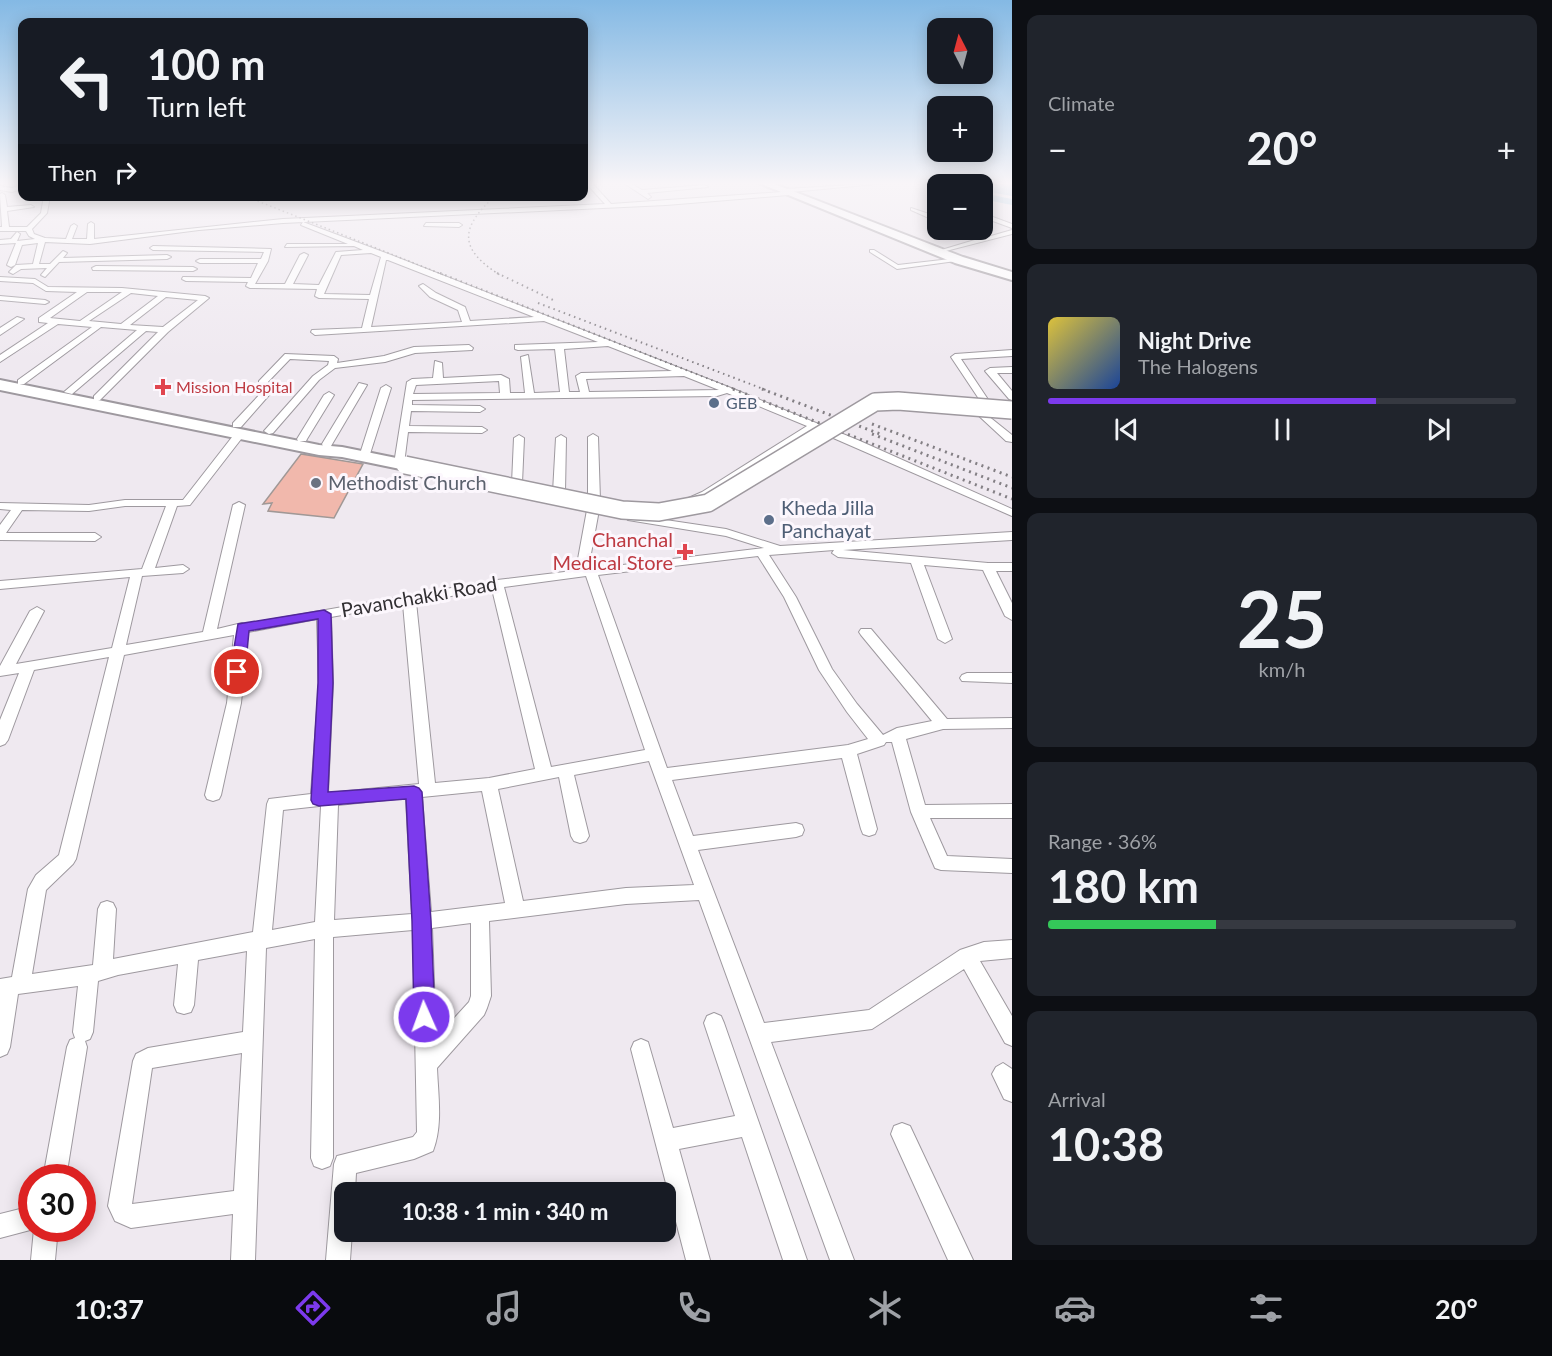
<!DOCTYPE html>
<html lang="en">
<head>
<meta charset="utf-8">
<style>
	body { margin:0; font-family:Lato,sans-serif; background:#20242c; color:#f1f3f6; height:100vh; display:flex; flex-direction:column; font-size:22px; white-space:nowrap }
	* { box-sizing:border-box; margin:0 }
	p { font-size:20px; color:#9ea1a6 }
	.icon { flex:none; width:33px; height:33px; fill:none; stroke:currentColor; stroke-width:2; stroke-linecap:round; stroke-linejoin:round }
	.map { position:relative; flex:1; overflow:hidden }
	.sheet { display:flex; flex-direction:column; gap:15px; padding:15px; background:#0d0f14; width:540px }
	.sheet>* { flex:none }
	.banner { position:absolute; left:18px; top:18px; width:570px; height:183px; border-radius:12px; box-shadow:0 3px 15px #0003; background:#171b24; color:#f1f3f6; overflow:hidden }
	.needle { width:39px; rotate:354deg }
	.tools { position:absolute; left:927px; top:18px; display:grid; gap:12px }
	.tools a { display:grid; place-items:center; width:66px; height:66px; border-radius:12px; background:#171b24; box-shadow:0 3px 15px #0003; font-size:30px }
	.speed { position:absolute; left:18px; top:1164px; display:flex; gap:12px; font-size:30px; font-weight:700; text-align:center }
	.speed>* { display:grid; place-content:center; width:78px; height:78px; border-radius:50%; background:#171b24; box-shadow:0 3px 15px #0003; line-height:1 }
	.speed .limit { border:9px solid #d22; background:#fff; color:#111 }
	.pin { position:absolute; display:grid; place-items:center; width:51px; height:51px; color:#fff; margin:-26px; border:3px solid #fff; border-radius:50%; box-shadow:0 2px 6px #0007 }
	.me { position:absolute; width:66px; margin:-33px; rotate:358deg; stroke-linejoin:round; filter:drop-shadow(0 0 4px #0008) }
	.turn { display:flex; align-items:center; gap:21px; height:126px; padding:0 30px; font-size:27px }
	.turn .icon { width:78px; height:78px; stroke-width:2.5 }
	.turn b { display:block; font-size:42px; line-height:51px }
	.then { display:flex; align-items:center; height:57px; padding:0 30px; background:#0003; gap:12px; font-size:22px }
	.big { font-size:45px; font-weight:700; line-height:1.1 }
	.sheet .widget { flex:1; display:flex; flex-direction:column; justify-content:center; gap:9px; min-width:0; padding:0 21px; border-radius:12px; background:#20242c }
	.sheet .dial { align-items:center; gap:0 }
	.dial b { font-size:78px; line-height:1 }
	.song { display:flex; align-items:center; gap:18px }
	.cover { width:72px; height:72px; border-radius:9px; background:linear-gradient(135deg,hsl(50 70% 55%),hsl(220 70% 35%)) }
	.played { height:6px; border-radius:3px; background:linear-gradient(90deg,#7c3aed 70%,#363941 70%) }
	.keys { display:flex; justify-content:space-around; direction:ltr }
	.heat { display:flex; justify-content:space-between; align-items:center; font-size:33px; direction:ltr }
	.charge { height:9px; border-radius:4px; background:linear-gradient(90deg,#34c759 36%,#363941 0) }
	.trip { position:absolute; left:334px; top:1182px; width:342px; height:60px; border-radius:12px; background:#171b24; box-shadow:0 3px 15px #0003; font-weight:700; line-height:60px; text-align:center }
	.dock { display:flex; height:96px; justify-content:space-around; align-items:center; background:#090b0e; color:#9ea1a6 }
	.dock .icon { width:42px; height:42px }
	.dock .selected { color:#7c3aed }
	.dock b { font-size:27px; color:#f1f3f6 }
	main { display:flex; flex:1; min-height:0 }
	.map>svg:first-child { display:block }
</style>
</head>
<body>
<main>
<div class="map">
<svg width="1012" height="1260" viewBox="0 0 1012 1260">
	<rect width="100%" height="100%" fill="#efe9f0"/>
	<path fill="#8fc1df" d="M933,183H1012V196L983,191L982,184Z"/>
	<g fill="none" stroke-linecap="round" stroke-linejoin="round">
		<path fill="#8fc1df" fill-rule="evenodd" d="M918,183L942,184H938V189Z
			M982,193L1012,199V205L982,199Z"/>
	</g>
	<path fill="#f1b8ac" stroke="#a09896" stroke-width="1.5" d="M301,454L363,464L334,518L268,511L272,503L263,504Z"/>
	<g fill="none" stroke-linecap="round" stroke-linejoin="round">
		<g stroke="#9e999f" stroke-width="2">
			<path id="minor" d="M586,183H592L611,204L782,192L785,189L886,183L791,192L788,195L666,205L283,223L199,230L90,244L45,242L39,264H50L63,251L67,253L63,258L167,255L171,257L167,259L59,262L45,277L41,275L47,268L21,269L13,274L9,272L16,265L33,264L38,243L22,245L15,265L11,267L7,265L16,243L0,244V240L11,239L17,232L20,234L17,241L35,239L29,236L26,231H0V227H2L0,194L2,193L5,195L7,207L31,205L34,207L7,211L9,227H27L41,213L44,196H50L47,213L32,229L34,234L45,238L66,239L71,226L74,224L77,226L72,239H87L88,224L91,222L94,224V239L283,219L605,204Z
				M624,183H630L642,190L705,185L708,187L647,193L651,197L648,199Z
				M762,183H769L766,185Z
				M22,185V189L12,192L0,190V186L12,188Z
				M911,208L938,217V222L911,210Z
				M982,213L1012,224V228L982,217Z
				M303,222L391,255L731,388L860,441L1012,509V516L815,430L710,496L692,504H684V500L702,492L807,426L727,393L717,396L412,400V405L480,406L485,409L480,412L411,411L409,426L482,427L487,430L482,433L408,432L404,464L399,467L395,466L394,464L407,382L412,379L433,378L435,361L442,363L443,378L501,375L509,379L510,393H525L521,357L528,355L534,393L560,392L555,349L518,350L515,349V345L598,342L544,321L315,335L311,332L312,330L362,328L369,299L319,298L315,296L317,289L250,288L246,286L248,282L186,281L182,279L183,277L251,278L258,263H200L196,261L200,259H261L264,252L153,250L150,248L153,246L271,249L268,261L255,284H285L300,255L304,253L308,255L293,284L319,285L336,252L363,250L354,246L285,247L287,244H348L301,225ZM371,253L381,257L370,295L324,294L341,255ZM386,260H388L534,317L470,321L465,307L436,293L423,284L419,286L430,297L458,310L462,322L371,327ZM608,346L672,371L581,373L576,376L580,392H569L564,349ZM684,376L719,390L589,392L586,379ZM499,381L500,393L413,394L416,385Z
				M426,223H459L462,225L459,227L424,226Z
				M962,230H969L984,238L1012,230V234L938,253V251L978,239Z
				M870,250H874L898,265L959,258L963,260L897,269L870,252Z
				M96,266L193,267L197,269L193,271L93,270L92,268Z
				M0,277L35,279L48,287L122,288L205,296L209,298L168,332L100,400H94V396L158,332L146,331L72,394L64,392L137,330L101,327L24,384H18V380L92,327L58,324L0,362V355L48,323L39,322V318L77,292L46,291L33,283L0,281ZM87,292H122L80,321L50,318ZM131,293L158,296L121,324L89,321ZM166,297L198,300L163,327L130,325Z
				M0,296L45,300L49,302L45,304L0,300Z
				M17,317L24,319L0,335V328Z
				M469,345L473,348L472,350L415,353L385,362L335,368L319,380L273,433L269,434L264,431L313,376L328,365L329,361L290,359L265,385H259V381L285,354L334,356L338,359L337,363L384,356L414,347Z
				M1012,350V356L961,359L989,401L1003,405L998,408L983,405L951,357L955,354Z
				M1012,367V373H997L1012,391V400L1009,399L985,371L990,368Z
				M359,383L367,385L331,446H323L322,444Z
				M386,385L391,388L369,457L364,460L360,459L359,457L381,388Z
				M262,392L270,394L241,427H233V423Z
				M329,392L334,395L307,439L306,441H298L297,439L324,395Z
				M982,411L1012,435V442L1006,441L979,416V412Z
				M240,431L245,434L190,505L177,506L155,568L183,565L189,569L183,573L142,576L126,645L203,632L233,505L239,502L245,505L217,629L242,623L246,624L497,580L764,548L726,536L628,520L626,518L628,516L632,515L726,529L780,546L1012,532V540L843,550L988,563H1012V571H996L1012,603V620L1005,616L983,570L924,565L952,639L945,643L938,639L911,563L838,557L832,553L834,550L769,555L796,597L832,669L857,704L883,735L897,728L932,721L861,635L859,632L861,629H871L947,719L1012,718V728L943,729L906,739L925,805L1012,804V818H930L947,856L1012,859V873L941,870L935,868L911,812L892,742H886L884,745L857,754L877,829L875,834L869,836L863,834L861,829L842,758L672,780L693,836L796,823L802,825L804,830L802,835L796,837L698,850L764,1023L869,1010L960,950L984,942L1012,940V958L980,961L1012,1016V1046L1005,1043L964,969L872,1029L771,1042L854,1260H830L699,900L626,904L489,921L491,996L487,1008L484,1015L437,1068C438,1095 443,1125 433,1151L414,1159L356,1173L355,1192H345V1232H352L350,1260H326L334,1164L337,1156L413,1137L417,1132L413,930L333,937V1158L330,1166L322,1169L314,1166L311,1158L315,939L266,948L255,1260H231L233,1214L131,1228L115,1221L108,1206L133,1061L136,1054L148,1048L243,1032L247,951L198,960L194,1005L191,1012L184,1014L177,1012L174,1005L178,964L118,975L98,981L93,1032L90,1039L85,1041L87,1047L66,1178H43L67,1047L70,1040L75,1038L73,1032L78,986L18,994L10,1047L7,1054L0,1057V979L12,977L28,889L36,875L59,855L109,657L34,670L8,740L5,744L0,746V720L19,673L0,676V666L30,611L37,607L44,611L16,664L112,648L130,577L0,589V581L142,569L166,506H125L89,511L22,510L6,533H95L101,537L95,541L0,540V525L11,510L0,509V503L89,505L125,500H183L236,432ZM758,556L784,597L819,670L847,712L868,739L848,745L667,768L598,575ZM586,576L645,750L551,767L504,587ZM492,589L535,769L489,778L435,783L416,602ZM403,604L419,784L328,793L333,683L331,617ZM317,619L319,683L311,794L269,799L267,804L253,932L113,959L116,909L113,903L107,901L101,903L98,909L93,965L32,974L46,890L73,864L76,859L124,655L234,635L227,703L205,795L207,799L213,801L219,799L221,795L241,703L248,632ZM649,761L694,885L626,888L523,901L498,789L559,777L571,836L574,841L580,843L586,841L589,836L574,775ZM482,791L505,903L431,912L422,797ZM406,798L412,914L334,920L338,805ZM319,806H321L315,922L272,930L283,810ZM471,923V996L469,1002L436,1038L432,928ZM242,1053L234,1191L132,1204L152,1068Z
				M593,434L598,437L600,500L594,503L588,500V437Z
				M519,435L524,438L522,483L517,486L512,483L514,438Z
				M561,435L566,438L565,492L559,495L553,492L556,438Z
				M593,507L599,510L590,559L584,563L578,559L587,510Z
				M967,673H1012V683L962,681L960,678L962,675Z
				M714,1013L721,1016L724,1023L807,1260H783L742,1137L679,1149L710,1260H686L631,1049L634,1042L641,1039L648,1042L673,1128L735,1116L704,1023L707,1016Z
				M1003,1063L1012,1069V1102L1004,1099L992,1074L996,1067Z
				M902,1123L910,1126L973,1260H948L891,1134L894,1126Z
				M32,1206V1228H58L55,1260H31L34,1229L0,1238V1214Z"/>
		</g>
		<g stroke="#9e999f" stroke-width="4">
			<path id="primary" d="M759,183H772L963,257L1012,272V280L955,263Z
				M0,380L319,445L342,447L411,461L414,465L411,469L405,470L342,457L319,455L0,390Z"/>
		</g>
		<use href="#minor" fill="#fff" fill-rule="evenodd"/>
		<use href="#primary" fill="#fff" fill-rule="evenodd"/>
		<path stroke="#837f84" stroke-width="1.5" stroke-dasharray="1.5 3" stroke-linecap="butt" d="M245,196L444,275
			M495,196C461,227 457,248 500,275"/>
		<path stroke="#837f84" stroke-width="2" stroke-dasharray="1.5 4" stroke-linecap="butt" d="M440,273L737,390
			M497,273L553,300
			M538,303L766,390"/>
		<path stroke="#837f84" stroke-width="3" stroke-dasharray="2 4.5" stroke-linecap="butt" d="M733,389L1012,499
			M762,389L880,434
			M872,424L1012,477
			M872,434L1012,488"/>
		<g stroke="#9e999f" stroke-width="20" stroke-linecap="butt">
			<path id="primary-bridge" d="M405,465L622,510L659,512L708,503L875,402L898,401L1012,410"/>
		</g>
		<use href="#primary-bridge" stroke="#fff" stroke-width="17"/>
	</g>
	<linearGradient id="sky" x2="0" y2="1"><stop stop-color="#84b9e4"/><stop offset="0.51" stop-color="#f8f5f8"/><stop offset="1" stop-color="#f8f5f8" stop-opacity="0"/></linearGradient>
	<rect width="1012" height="359" fill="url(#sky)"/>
	<path fill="#7c3aed" stroke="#51269a" stroke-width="1.5" d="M324,610L331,614L333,683L328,792L414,786L419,788L422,792L431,921L435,1017L432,1023L424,1026L417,1023L414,1017L412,921L406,799L319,806L313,804L311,800L318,683V619L249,631L245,672L237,677L230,672L238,624Z"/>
	<g fill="#e0444e" stroke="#fcf7fd" stroke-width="2">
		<path d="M160 378h6v6h6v6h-6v6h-6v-6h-6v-6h6z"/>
		<path d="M682 543h6v6h6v6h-6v6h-6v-6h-6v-6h6z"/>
	</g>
	<g fill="#5c6f8a" stroke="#fcf7fd" stroke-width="2">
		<circle cx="714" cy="403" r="6"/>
		<circle cx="769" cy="520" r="6"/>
	</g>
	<circle fill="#6b7280" stroke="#fcf7fd" stroke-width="2" cx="316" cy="483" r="6"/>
	<g text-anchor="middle" stroke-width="6" stroke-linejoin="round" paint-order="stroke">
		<g font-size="16" fill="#be3a42" stroke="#fcf7fd" text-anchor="start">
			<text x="176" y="393">Mission Hospital</text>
		</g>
		<g font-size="16" fill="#4e5e75" stroke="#fcf7fd" text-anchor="start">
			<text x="726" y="409">GEB</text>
		</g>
		<g font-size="20" fill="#5b616d" stroke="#fcf7fd" text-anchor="start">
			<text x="328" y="490">Methodist Church</text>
		</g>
		<g font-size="20" fill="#4e5e75" stroke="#fcf7fd" text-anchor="start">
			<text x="781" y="515">Kheda Jilla<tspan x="781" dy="23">Panchayat</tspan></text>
		</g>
		<g font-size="20" fill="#be3a42" stroke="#fcf7fd" text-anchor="end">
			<text x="673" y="547">Chanchal<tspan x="673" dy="23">Medical Store</tspan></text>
		</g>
		<g font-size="20" fill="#323033" stroke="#fcf7fd">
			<text transform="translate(419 597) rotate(-10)" y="7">Pavanchakki Road</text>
		</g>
	</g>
</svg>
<div class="tools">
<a><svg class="needle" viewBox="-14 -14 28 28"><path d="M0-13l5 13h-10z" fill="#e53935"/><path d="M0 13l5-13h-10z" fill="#9ea1a6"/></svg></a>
<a>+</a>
<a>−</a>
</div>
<div class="speed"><div class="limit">30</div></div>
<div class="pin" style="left:237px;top:672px;background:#d93025"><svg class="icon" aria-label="arrive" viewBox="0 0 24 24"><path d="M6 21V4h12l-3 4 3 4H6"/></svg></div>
<svg class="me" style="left:424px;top:1017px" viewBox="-20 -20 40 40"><circle r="17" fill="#7c3aed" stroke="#fff" stroke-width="3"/><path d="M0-11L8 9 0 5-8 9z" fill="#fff"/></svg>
<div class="trip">10:38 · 1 min · 340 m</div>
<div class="banner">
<div class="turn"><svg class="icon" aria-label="left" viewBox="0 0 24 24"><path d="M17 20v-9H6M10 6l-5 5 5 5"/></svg><div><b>100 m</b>Turn left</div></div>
<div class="then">Then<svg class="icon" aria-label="right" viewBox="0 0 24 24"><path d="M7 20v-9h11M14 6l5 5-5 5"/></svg></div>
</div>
</div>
<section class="sheet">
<div class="widget"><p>Climate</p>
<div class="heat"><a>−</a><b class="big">20°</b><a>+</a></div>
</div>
<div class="widget">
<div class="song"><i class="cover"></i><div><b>Night Drive</b><p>The Halogens</p></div></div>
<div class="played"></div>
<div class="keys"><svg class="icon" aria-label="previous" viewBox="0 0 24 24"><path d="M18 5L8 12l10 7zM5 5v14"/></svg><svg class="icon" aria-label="pause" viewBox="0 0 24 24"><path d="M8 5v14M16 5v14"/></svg><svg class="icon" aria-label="next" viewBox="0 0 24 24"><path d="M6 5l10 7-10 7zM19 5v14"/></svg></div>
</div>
<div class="widget dial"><b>25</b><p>km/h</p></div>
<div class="widget"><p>Range · 36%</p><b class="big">180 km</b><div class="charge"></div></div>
<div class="widget"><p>Arrival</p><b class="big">10:38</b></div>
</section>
</main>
<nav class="dock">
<b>10:37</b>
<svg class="icon selected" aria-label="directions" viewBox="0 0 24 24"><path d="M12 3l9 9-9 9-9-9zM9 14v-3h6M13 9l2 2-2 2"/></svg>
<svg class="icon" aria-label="music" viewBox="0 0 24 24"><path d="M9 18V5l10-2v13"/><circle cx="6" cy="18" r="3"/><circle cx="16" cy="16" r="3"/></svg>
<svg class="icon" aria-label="phone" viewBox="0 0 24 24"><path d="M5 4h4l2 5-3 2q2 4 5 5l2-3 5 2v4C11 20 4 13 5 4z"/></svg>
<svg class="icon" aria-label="climate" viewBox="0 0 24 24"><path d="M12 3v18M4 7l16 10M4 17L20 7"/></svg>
<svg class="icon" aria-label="car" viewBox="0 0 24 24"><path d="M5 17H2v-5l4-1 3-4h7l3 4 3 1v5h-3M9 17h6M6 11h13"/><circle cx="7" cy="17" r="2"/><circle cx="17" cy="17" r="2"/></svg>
<svg class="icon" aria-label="filters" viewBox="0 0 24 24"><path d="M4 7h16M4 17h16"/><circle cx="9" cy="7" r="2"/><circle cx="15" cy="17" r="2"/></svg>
<b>20°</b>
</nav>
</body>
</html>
